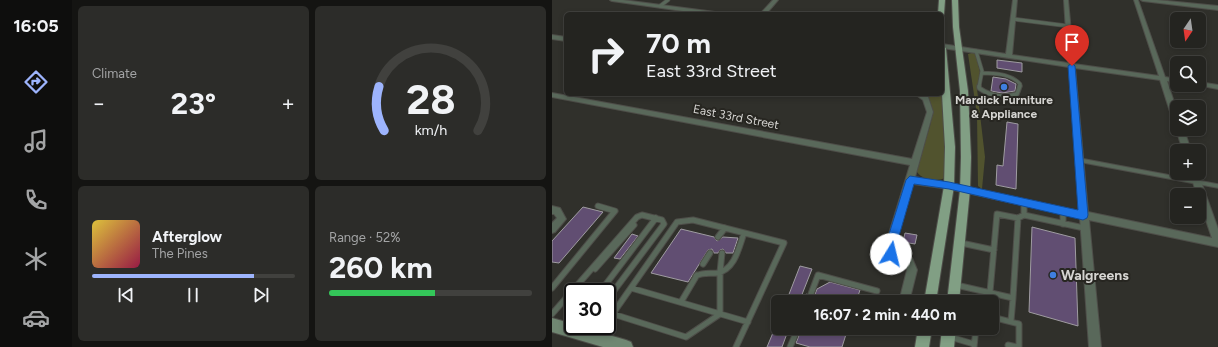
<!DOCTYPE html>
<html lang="en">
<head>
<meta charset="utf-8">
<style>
	body { margin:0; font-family:Figtree,sans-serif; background:#2c2c29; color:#f1f3f6; height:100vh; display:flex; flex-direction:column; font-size:15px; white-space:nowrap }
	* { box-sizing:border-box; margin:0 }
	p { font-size:13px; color:#a3a4a5 }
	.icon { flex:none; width:22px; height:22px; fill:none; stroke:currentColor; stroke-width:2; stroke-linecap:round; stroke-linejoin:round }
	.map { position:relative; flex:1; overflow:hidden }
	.sheet { display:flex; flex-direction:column; gap:6px; padding:6px; background:#141412; width:480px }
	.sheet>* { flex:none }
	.hud { position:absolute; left:12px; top:12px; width:380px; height:84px; border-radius:6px; box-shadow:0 2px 6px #0003,0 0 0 1px #41413e; background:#242420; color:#f1f3f6; overflow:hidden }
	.needle { width:26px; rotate:193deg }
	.fabs { position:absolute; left:618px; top:12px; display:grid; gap:8px }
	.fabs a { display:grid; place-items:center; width:36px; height:36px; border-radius:6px; background:#242420; box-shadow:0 2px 6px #0003,0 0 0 1px #41413e; font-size:20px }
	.speed { position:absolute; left:12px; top:283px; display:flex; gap:8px; font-size:20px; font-weight:700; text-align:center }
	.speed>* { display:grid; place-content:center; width:52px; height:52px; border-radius:50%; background:#242420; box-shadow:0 2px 6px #0003,0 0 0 1px #41413e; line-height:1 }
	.speed .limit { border:2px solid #111; border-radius:6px; background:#fff; color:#111 }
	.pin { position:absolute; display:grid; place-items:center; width:34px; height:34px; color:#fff; margin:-41px -17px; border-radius:50% 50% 50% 0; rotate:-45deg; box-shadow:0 0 4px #0007 }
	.pin .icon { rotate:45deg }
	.me { position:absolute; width:44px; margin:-22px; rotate:9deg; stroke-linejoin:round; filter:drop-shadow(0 0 3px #0008) }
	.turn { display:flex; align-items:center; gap:14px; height:84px; padding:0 16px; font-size:18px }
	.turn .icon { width:52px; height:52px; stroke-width:2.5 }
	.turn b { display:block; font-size:28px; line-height:34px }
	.big { font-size:30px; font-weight:700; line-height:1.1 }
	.sheet .card { flex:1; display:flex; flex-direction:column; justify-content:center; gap:6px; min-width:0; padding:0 14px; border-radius:6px; background:#2c2c29 }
	.sheet .dial { align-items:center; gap:0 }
	.dial svg { height:104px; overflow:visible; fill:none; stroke:#41413e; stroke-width:7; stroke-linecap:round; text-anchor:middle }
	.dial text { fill:#f1f3f6; stroke:none }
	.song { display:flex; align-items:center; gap:12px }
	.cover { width:48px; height:48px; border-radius:6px; background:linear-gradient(135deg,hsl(50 70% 55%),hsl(340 70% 35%)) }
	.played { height:4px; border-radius:2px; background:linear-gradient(90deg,#9db4fd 80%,#41413e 80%) }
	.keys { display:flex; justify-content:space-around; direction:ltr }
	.heat { display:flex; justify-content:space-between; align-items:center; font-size:22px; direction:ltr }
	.charge { height:6px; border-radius:3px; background:linear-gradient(90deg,#34c759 52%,#41413e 0) }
	.sheet .tiles { flex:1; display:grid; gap:6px; grid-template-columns:repeat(2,1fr) }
	.trip { position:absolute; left:219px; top:295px; width:228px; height:40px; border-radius:6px; background:#242420; box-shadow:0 2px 6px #0003,0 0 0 1px #41413e; font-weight:700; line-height:40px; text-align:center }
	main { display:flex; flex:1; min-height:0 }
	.tabs { display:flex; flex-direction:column; width:72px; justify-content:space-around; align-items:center; background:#0e0e0d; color:#a3a4a5 }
	.tabs .icon { width:28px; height:28px }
	.tabs .current { color:#9db4fd }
	.tabs b { font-size:18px; color:#f1f3f6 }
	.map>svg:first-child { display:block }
</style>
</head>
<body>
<main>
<nav class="tabs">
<b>16:05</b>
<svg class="icon current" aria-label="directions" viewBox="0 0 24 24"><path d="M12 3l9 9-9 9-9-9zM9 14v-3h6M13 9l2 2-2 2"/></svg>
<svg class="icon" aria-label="music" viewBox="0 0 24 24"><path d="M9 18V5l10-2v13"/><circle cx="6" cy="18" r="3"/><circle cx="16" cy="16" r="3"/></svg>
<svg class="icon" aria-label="phone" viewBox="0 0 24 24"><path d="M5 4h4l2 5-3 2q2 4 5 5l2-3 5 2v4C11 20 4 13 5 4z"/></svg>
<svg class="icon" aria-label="climate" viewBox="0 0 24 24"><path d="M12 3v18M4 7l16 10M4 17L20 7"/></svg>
<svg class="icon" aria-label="car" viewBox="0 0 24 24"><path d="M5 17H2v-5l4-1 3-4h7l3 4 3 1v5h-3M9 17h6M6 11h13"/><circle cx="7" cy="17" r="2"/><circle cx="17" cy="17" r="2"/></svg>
</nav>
<section class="sheet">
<div class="tiles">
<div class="card"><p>Climate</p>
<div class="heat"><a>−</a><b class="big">23°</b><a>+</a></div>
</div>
<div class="card dial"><svg viewBox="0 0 100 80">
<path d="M14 69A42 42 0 1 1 86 69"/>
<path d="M14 69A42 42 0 0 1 10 35" stroke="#9db4fd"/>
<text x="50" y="56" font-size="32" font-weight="700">28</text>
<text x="50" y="72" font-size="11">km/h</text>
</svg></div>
<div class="card">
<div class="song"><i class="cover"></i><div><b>Afterglow</b><p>The Pines</p></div></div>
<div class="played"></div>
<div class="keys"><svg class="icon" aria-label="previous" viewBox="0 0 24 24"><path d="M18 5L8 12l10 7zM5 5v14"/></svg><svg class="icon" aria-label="pause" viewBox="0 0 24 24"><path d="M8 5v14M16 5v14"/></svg><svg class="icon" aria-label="next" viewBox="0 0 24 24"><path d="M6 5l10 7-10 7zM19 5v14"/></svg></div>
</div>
<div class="card"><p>Range · 52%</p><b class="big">260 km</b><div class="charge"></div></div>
</div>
</section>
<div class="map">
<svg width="666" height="347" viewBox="0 0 666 347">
	<rect width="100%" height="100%" fill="#30302b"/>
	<path fill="#51532e" d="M423,52L428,72L425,89L433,157L430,189L426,186L425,115L416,54Z
		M371,94H390L394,138L393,178C385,182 370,180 365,172C364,149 395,111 371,94Z"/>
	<path fill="#614e72" stroke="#9f9ca1" d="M445,60L470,63V72L445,68Z
		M441,77L454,79L464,84L463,91L450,93L439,91Z
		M455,122L466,124L464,189L444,185L445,165L451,166Z
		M31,207L51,212L7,263L0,262V241Z
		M480,227L523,238L526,326L477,312Z
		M129,229L162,237L165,241L171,237L186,238L181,253H174L171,249L168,250L166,253H162L160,249L156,250L136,282L99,273Z
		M353,233L365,235L363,244L351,242Z
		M80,234L86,236L68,259L62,258Z
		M248,266L260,269L249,297L255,294L252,302H234Z
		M278,282L308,290L304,302H260L265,289Z
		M223,328H237L230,347H215Z
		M250,328H296L290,347H258L244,343Z"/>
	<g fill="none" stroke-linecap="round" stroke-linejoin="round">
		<g stroke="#4e4e49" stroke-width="4.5">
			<path id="lane-far2" d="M108,6L116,0
				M461,19L516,26
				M424,51L430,71L427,87
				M430,73C443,74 458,73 468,84L467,87"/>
		</g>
		<g stroke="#4e4e49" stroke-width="5.5">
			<path id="lane-far1" d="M427,86V88C438,96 452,98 465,94L468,86
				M527,160L666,186"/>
		</g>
		<g stroke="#4e4e49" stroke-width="7">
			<path id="lane" d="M511,211V224
				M472,215L532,228
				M166,237L173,228
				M409,243L442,250
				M151,264L158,253
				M43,269L82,225
				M144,276C152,272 157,274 165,273C183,270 187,247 192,233
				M404,285L461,298L466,218L472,215V203
				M0,288L63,211L46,206
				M79,288L196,322
				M48,292L104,218
				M438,292L445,214L466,218
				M129,302L145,275
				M256,302L266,275L325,291
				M0,314L85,217L90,215L110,220L112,224L55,300
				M61,314L134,337L168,314V272L170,253
				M440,317L467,324V347
				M459,321L461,298
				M55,322L125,222L141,220L232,243L184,347
				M46,336L53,326
				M398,337L422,344
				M456,345L465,347
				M238,347L246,328
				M422,347L424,328"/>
		</g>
		<g stroke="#4e4e49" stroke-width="2">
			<path id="street" d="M58,0H71L163,12L166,14H152L60,1Z
				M221,0H226L214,14H208Z
				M461,0H465L460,55L516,63L512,0H516L522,64L607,76L582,0H586L613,77L625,79V83L615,81L625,111V123L621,121L608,80L523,68L536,212L660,238L647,200V195H645L638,173H646L666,229V247L537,220L549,347H537L528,218L397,189L361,184L342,250L360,258L365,270L358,298L354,299L350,298L349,294L355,270L353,264L336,257L332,250L358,165L0,97V93L360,159L375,112L371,100L363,94H371L376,97L381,112L363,177L397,183L527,211L517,67L390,48V44L454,54Z
				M589,0H605L666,6V10L591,1Z
				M0,35L14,37V41L0,39Z
				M647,82L666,85V89L645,85H647Z
				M625,128V129H632L639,151H631L624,129Z
				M0,206L8,208L14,219L3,232L0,233V223L5,218L2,214H0Z"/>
		</g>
		<g stroke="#4e4e49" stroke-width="2">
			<path id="secondary" d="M0,318L21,324V326H26L74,340L79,342L81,347H51L0,332Z"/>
		</g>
		<g stroke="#4e4e49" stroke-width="2">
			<path id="primary" d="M387,0H393L392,14L390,16V14H386Z
				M400,0H406L407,27L416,91L419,157L418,190L407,302H395L408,190L409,157L408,91L401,27Z
				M390,46L394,48L403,147L402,186L384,302H372L392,186L393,147L390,94Z
				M366,328H380L377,347H363Z
				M390,328H404L402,347H388Z"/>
		</g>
		<use href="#lane-far2" stroke="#59685a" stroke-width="3"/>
		<use href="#lane-far1" stroke="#59685a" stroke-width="3.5"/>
		<use href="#lane" stroke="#59685a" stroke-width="5"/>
		<use href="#street" fill="#59685a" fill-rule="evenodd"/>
		<use href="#secondary" fill="#708772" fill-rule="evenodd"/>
		<use href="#primary" fill="#819f84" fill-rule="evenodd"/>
	</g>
	<path fill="#1a73e8" stroke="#114b97" d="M520,63L523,66L536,215L535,218L531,220L397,189L362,184L343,250L344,254L342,257L339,259L335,257L332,250L354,180L358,176L397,182L526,210L516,66Z"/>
	<g fill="#3f7fe0" stroke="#272621" stroke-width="1.5">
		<circle cx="452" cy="87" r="4"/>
		<circle cx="501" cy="275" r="4"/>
	</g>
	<g text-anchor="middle" stroke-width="4" stroke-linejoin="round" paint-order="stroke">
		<g font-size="12" font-weight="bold" fill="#d5d4d1" stroke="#272621">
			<text x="452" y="104">Mardick Furniture<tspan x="452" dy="14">&amp; Appliance</tspan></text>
		</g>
		<g font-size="12" fill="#d5d4d1" stroke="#272621">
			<text transform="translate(184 117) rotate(11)" y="4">East 33rd Street</text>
		</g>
		<g font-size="14" font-weight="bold" fill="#d5d4d1" stroke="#272621" text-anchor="start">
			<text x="509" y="280">Walgreens</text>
		</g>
	</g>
</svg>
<div class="fabs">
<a><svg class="needle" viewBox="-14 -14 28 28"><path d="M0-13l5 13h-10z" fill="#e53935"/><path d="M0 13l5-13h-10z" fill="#a3a4a5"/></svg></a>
<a><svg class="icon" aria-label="search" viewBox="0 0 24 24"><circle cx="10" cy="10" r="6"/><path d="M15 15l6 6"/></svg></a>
<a><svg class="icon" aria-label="layers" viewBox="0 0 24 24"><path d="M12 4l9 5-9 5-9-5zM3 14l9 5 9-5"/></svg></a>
<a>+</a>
<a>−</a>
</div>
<div class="speed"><div class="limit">30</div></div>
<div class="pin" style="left:520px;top:66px;background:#d93025"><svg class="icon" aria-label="arrive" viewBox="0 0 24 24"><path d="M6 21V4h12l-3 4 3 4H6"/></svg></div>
<svg class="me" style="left:339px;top:254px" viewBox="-20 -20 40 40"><circle r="19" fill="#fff"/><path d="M0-13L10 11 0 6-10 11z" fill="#1a73e8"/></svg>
<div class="trip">16:07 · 2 min · 440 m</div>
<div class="hud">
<div class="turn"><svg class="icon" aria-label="right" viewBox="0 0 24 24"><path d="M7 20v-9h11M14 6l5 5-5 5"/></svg><div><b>70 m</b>East 33rd Street</div></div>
</div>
</div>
</main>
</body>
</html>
